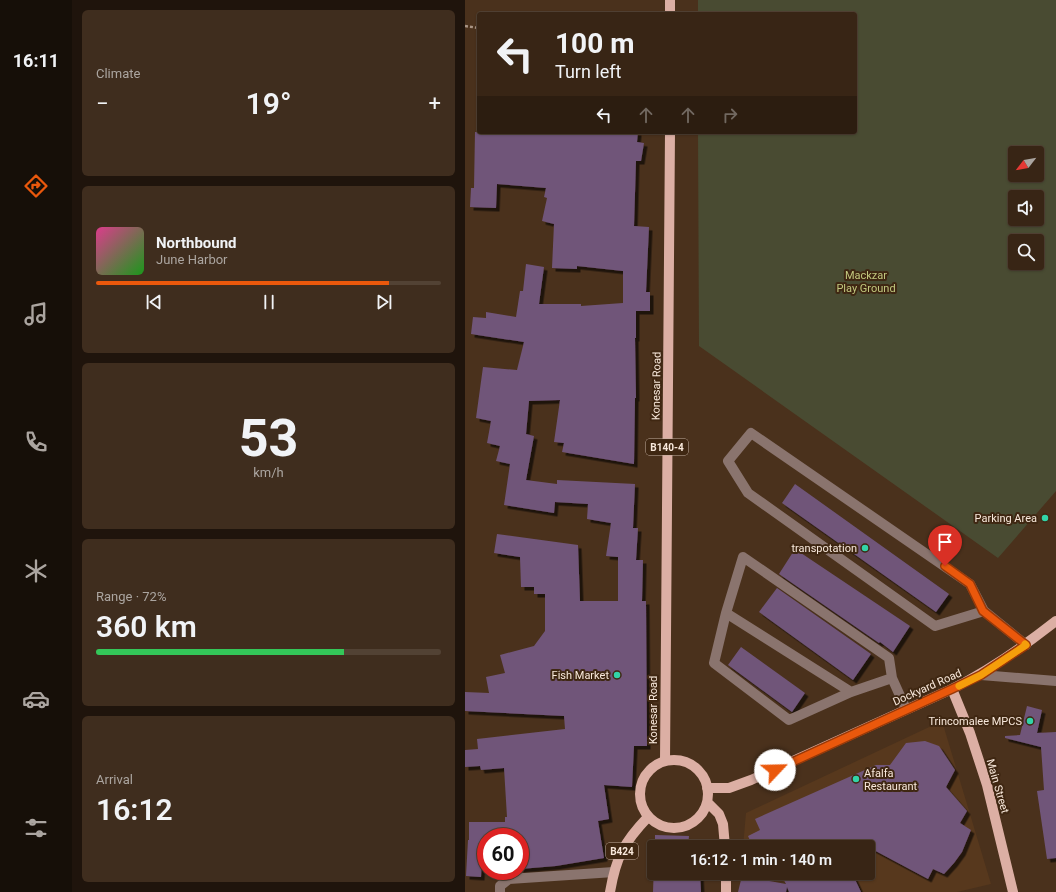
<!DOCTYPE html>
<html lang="en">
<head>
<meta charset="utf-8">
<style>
	body { margin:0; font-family:Roboto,sans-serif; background:#3f2d1e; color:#f1f3f6; height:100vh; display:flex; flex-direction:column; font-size:15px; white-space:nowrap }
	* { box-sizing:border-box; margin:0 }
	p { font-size:13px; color:#aba5a0 }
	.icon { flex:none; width:22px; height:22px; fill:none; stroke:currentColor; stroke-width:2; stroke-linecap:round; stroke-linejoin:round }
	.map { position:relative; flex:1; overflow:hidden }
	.panel { display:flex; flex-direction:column; gap:10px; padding:10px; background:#1f140c; width:393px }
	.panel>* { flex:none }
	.top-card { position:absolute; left:12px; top:12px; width:380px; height:122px; border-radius:4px; box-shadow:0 1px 3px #0004,0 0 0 1px #524234; background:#382515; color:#f1f3f6; overflow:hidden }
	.needle { width:26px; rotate:239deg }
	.controls { position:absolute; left:543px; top:146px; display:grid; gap:8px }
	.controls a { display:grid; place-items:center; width:36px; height:36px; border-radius:4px; background:#382515; box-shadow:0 1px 3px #0004,0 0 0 1px #524234; font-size:20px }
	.speed { position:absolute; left:12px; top:828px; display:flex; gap:8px; font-size:20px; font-weight:700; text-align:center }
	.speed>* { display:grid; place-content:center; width:52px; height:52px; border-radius:50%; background:#382515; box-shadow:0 1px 3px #0004,0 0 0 1px #524234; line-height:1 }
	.speed .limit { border:6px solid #d22; background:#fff; color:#111 }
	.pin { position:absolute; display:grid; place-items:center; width:34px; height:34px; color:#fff; margin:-41px -17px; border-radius:50% 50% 50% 0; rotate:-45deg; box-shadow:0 0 4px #0007 }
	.pin .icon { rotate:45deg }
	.me { position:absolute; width:44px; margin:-22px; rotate:66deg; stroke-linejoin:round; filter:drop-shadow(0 0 3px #0008) }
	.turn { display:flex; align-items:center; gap:14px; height:84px; padding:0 12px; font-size:18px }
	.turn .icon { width:52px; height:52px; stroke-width:2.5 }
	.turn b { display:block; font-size:28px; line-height:34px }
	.lanes { display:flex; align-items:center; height:38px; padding:0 12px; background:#0003; justify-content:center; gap:20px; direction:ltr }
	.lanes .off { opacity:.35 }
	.big { font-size:30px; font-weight:600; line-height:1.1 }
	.panel .card { flex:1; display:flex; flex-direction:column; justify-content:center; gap:6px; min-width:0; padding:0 14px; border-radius:6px; background:#3f2d1e }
	.panel .dial { align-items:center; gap:0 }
	.dial b { font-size:52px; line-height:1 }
	.song { display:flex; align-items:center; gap:12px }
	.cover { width:48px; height:48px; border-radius:6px; background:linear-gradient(135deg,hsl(330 70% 55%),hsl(120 70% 35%)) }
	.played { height:4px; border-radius:2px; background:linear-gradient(90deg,#ea580c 85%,#524234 85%) }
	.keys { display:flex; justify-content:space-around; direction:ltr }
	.heat { display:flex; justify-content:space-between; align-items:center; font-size:22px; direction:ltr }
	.charge { height:6px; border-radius:3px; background:linear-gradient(90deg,#34c759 72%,#524234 0) }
	.trip { position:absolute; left:182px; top:840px; width:228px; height:40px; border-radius:4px; background:#382515; box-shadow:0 1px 3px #0004,0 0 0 1px #524234; font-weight:600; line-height:40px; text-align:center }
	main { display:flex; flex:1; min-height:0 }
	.tab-bar { display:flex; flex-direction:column; width:72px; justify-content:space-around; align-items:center; background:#160f08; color:#aba5a0 }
	.tab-bar .icon { width:28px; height:28px }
	.tab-bar .current { color:#ea580c }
	.tab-bar b { font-size:18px; color:#f1f3f6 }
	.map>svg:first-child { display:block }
</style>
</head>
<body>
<main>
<nav class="tab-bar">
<b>16:11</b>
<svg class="icon current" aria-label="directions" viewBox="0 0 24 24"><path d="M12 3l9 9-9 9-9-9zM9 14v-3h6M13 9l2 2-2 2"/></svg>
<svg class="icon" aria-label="music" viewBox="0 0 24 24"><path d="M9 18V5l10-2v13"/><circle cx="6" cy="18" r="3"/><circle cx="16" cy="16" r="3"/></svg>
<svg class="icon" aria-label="phone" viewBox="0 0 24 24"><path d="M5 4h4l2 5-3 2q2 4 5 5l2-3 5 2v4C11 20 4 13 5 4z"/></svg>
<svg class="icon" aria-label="climate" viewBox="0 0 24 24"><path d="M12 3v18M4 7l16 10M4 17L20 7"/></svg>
<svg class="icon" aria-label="car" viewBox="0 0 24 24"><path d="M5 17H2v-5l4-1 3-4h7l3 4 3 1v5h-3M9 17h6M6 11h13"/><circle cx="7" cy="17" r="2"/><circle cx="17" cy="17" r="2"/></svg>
<svg class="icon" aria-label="filters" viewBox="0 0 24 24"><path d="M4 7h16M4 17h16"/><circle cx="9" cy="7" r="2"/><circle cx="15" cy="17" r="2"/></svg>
</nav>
<section class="panel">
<div class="card"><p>Climate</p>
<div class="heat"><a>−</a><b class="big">19°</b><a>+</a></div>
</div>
<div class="card">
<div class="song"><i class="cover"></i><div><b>Northbound</b><p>June Harbor</p></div></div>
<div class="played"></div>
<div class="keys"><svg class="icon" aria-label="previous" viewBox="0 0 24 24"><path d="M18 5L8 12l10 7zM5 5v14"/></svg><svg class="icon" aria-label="pause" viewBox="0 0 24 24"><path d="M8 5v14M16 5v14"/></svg><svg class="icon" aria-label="next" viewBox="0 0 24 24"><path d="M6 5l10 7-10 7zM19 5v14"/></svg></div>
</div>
<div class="card dial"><b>53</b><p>km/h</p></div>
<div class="card"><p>Range · 72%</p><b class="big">360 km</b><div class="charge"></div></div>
<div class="card"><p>Arrival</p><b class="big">16:12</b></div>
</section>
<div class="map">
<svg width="591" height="892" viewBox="0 0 591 892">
	<defs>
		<filter id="shadow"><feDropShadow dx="3.5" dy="3.5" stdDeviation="0" flood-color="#0009"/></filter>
	</defs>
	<rect width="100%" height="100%" fill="#4a311c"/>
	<path fill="#57381d" d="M477,721L526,884L492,892H332L331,886L294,873H403V847H278L281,813Z"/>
	<path fill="#494b32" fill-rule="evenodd" d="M233,0H591V491L533,558L234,346L233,132H390V14H233ZM550,153H572V175H550ZM550,197H572V219H550ZM550,241H572V263H550Z"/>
	<path fill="#705579" filter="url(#shadow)" d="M10,132H173L172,142L179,143L176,161H171L169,226L184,227L181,292H185V311H171V338H170L171,398H170L169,464L97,452L99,443L89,442L95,400L64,401L61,434L69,436L61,480L92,484V480L170,484L168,528H173L171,560H178L177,601H181L182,746H169L167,787L139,785L144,819L133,821L139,858L91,866L55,869V837H21L18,838L16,877L1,876L3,840H4V822H40V817H42L39,768L16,770L15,766L0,767V750L13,749L12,739L100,729L99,716L0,711V692L24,693L21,677L40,673L35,655L69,646L80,631V594H69V587H56L55,557L29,553L32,534L113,545L115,601H153V557L141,556L146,523L122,519L123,504L90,502L89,513L39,505L45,464L31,461L35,446L22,443L26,421L11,418L18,367L52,370L59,342L6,334L8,317L21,318V312L51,317L55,291H58L61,264L79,267L74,304H116V306L158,303V271L112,266V269L87,268L89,224L77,221L82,198L79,197L81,188L32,184L31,208L5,207L6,188H9Z
		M330,484L484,594L471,612L317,503Z
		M330,549L445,626L428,652L415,642L414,643L314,574Z
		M312,588L406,654L388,680L294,612Z
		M276,647L340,693L327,712L263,665Z
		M562,706L577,710L572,733L591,732V858L582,859L572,791L579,790L576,747L540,738V736L555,735Z
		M460,741L474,746L490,770L481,787L502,811L495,823L506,830L497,852L489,863L479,874L468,869L463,879L405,848H403V847H288L283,836L295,830L290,819L411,765H425L441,743Z
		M190,835L224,836L223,847H190Z
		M189,864V873H235L236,892H188Z
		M315,873H387L396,892H324L322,887L321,892H273L277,876L321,884Z"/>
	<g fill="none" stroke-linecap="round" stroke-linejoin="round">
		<path stroke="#a99585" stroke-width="2.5" stroke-dasharray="3 2" stroke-linecap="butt" d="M0,26L14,28"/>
		<path stroke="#8a746e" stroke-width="10" d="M519,611L470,626L283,493L263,461L286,433L505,584L519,611L561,645
			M261,613L386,692
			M516,675L591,681
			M427,678L386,692L324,720L249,663L261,613L278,557L424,658L427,678L441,709
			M35,892V886L44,879L149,872"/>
		<path stroke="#dcafa4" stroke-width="10" d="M205,14V0
			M487,689L505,733L522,785L548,892
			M175 794a34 34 0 1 1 68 0a34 34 0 1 1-68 0Z
			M200,761L205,132
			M242,788H264L286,780L487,689C525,670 558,647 591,621
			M242,802L254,814L258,824L260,847
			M261,873V892
			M145,892C151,857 159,842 183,817"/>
	</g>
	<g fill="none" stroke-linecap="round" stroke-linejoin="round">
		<g stroke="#983908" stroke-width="10">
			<path id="route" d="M310,770L487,689L516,675L561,645L518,611L505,584L480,566"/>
		</g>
		<use href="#route" stroke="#ea580c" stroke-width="7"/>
		<path stroke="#f59e0b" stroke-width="7" d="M494,686L516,675L561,645L560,644"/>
	</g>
	<g fill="#32d4a8" stroke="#3f2712" stroke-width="1.5">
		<circle cx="580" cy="518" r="4"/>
		<circle cx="400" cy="548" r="4"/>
		<circle cx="152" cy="675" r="4"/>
		<circle cx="565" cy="721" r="4"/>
		<circle cx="391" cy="779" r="4"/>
	</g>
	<g text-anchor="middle" stroke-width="4" stroke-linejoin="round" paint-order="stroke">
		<g fill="#3f2712" stroke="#c0ae9f" stroke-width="1">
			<rect x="181" y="439" width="42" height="16" rx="3"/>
			<rect x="141" y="843" width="32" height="16" rx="3"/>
		</g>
		<g font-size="10" font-weight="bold" fill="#f8e8db">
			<text x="202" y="451">B140-4</text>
			<text x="157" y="855">B424</text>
		</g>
		<g font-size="11" fill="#c1c77e" stroke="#3f2712">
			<text x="401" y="279">Mackzar<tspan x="401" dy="13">Play Ground</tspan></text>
		</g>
		<g font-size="11" fill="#f8e8db" stroke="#3f2712">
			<text transform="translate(191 386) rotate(-89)" y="4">Konesar Road</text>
			<text transform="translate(462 687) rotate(-24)" y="4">Dockyard Road</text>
			<text transform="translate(188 710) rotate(-90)" y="4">Konesar Road</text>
			<text transform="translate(533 786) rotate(74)" y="4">Main Street</text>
		</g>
		<g font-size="11" fill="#f8e8db" stroke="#3f2712" text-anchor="end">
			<text x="572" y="522">Parking Area</text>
			<text x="392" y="552">transpotation</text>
			<text x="144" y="679">Fish Market</text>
			<text x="557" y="725">Trincomalee MPCS</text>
			<text x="399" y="777" text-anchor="start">Afalfa<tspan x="399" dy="13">Restaurant</tspan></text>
		</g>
	</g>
</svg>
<div class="controls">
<a><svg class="needle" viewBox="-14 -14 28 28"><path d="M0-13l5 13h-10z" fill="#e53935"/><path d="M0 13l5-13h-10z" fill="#aba5a0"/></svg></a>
<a><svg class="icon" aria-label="sound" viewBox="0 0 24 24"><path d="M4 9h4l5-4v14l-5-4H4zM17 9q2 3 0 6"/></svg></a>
<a><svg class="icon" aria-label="search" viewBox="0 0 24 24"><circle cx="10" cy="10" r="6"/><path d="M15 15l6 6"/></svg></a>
</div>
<div class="speed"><div class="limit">60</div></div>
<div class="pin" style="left:480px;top:566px;background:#d93025"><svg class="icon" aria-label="arrive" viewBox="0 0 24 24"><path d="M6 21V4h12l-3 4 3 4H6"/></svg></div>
<svg class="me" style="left:310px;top:770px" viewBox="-20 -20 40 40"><circle r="19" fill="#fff"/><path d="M0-13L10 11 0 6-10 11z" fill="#ea580c"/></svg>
<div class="trip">16:12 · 1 min · 140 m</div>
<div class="top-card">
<div class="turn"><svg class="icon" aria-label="left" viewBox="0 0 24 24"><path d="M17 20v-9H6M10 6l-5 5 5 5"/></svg><div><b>100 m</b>Turn left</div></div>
<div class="lanes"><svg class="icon" aria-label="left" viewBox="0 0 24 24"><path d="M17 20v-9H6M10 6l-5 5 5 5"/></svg><svg class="icon off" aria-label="ahead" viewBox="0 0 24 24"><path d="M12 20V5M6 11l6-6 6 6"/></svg><svg class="icon off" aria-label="ahead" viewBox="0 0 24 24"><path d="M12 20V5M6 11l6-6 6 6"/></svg><svg class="icon off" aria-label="right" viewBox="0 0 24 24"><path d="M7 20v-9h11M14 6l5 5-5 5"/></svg></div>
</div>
</div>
</main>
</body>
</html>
